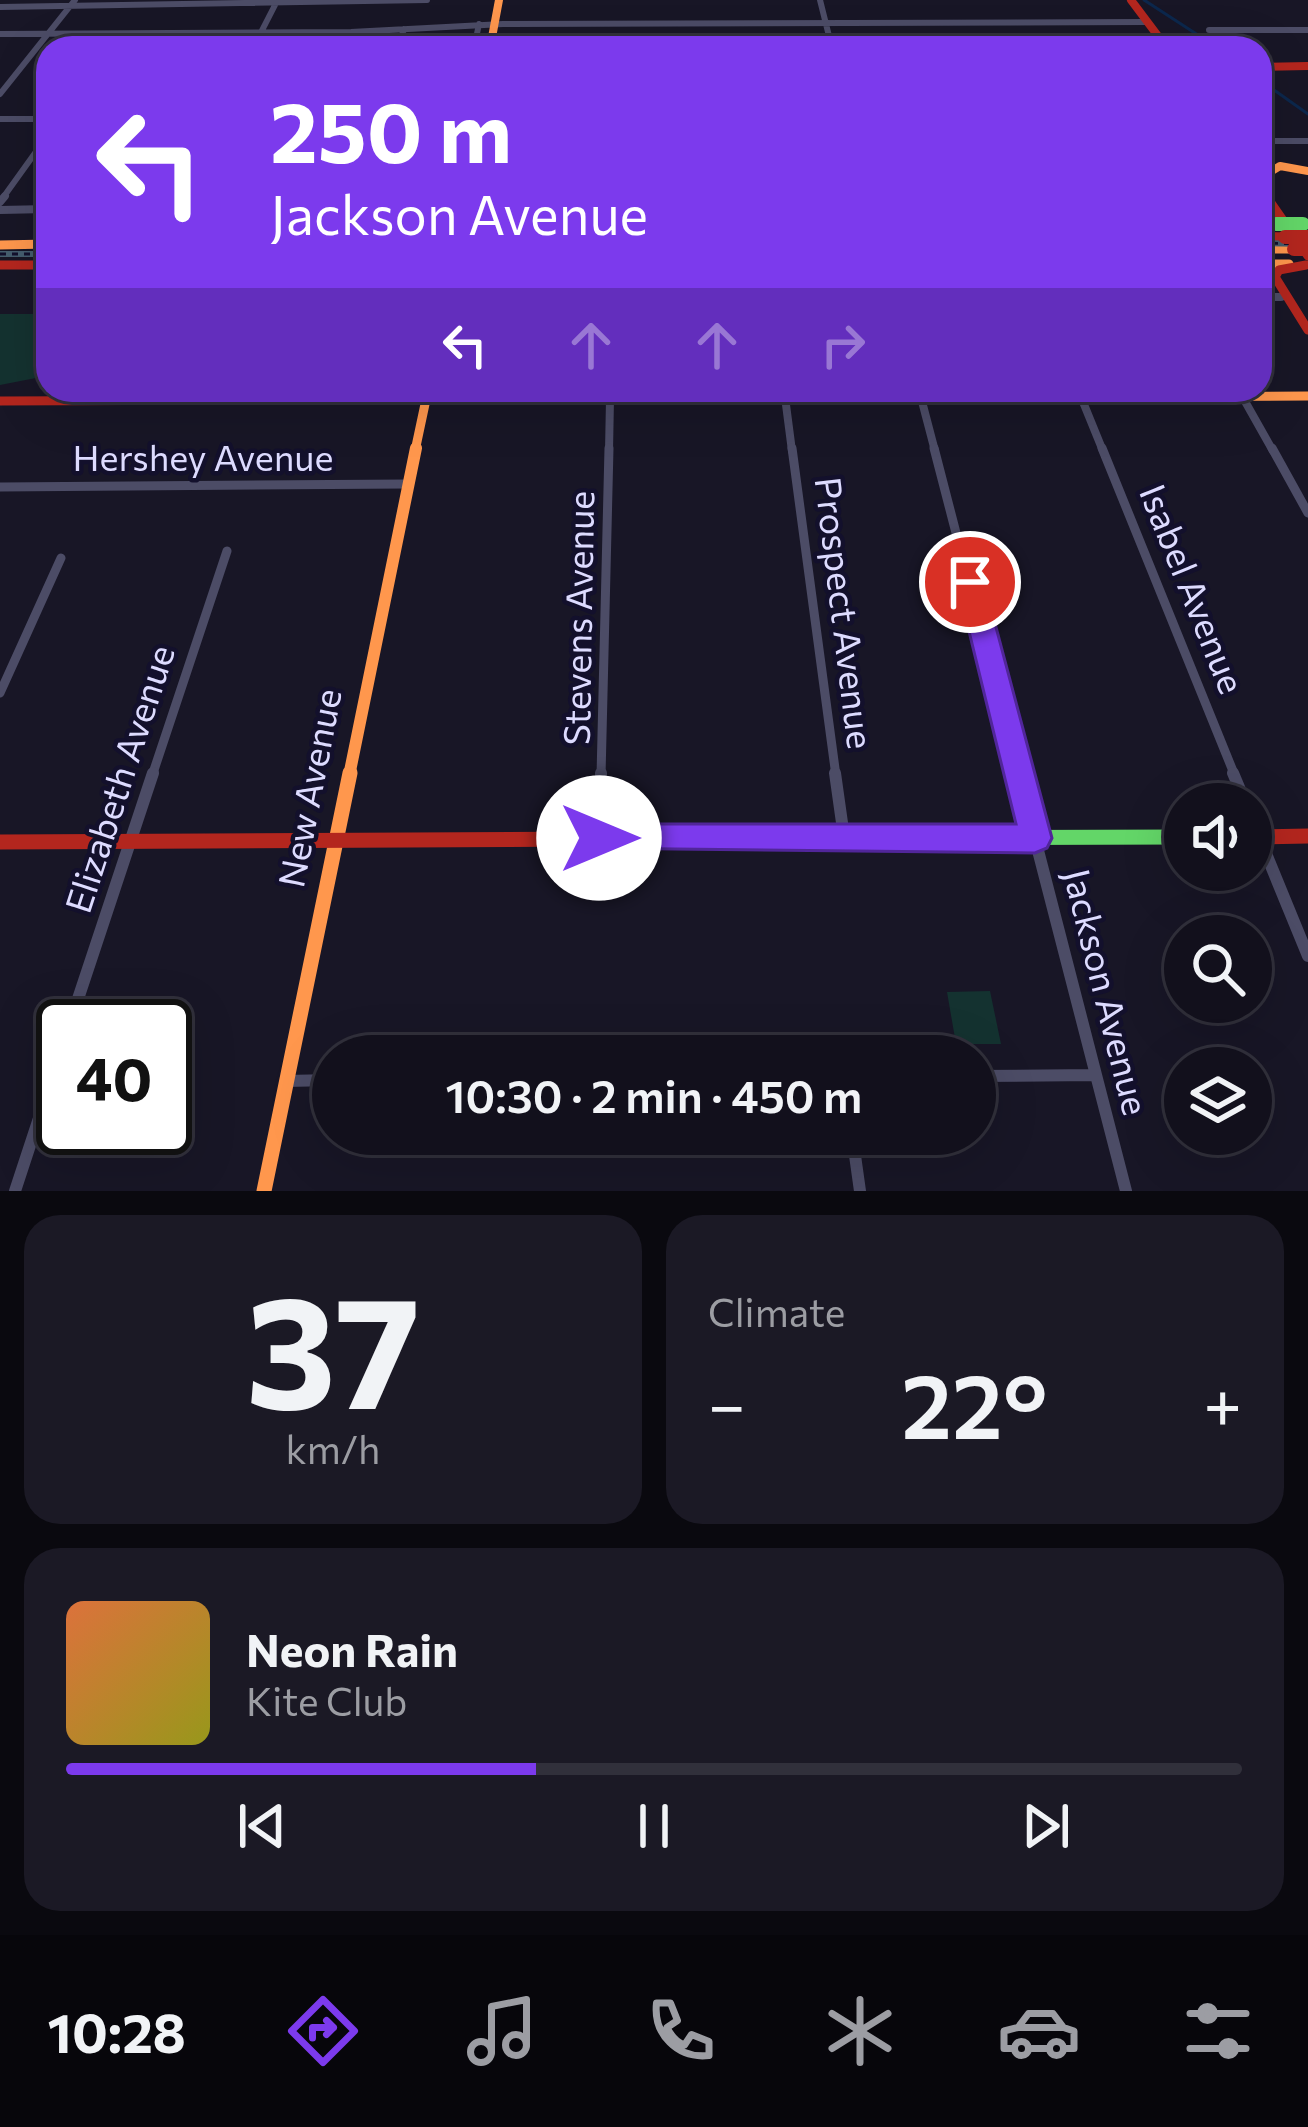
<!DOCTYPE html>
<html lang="en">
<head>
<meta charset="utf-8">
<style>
	body { margin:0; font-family:Commissioner,sans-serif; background:#1b1925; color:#f1f3f6; height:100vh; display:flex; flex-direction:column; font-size:45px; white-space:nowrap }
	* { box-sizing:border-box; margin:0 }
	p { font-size:39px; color:#9c9da3 }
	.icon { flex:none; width:66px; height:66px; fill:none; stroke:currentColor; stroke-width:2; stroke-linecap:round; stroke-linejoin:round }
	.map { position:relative; height:1191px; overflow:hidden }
	.side { display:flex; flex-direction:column; gap:24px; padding:24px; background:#0a090f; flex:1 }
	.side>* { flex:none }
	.guide { position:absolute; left:36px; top:36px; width:1236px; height:366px; border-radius:36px; box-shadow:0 12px 48px #0002,0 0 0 3px #31303b; background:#7c3aed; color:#fff; overflow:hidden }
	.fabs { position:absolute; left:1164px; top:783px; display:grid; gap:24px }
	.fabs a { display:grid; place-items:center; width:108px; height:108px; border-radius:50%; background:#12101c; box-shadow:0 12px 48px #0002,0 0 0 3px #31303b; font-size:60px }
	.speed { position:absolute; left:36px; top:999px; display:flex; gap:24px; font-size:60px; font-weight:700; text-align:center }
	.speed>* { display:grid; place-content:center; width:156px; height:156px; border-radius:50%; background:#12101c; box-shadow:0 12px 48px #0002,0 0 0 3px #31303b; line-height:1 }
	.speed .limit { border:6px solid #111; border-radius:18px; background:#fff; color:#111 }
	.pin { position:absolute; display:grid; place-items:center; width:102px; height:102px; color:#fff; margin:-51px; border:6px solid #fff; border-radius:50%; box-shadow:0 3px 12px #0007 }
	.me { position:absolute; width:132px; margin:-66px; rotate:90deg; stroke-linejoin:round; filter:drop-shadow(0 0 9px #0008) }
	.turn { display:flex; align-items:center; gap:42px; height:252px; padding:0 36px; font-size:54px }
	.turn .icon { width:156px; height:156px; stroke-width:2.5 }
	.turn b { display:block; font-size:84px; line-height:102px }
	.lanes { display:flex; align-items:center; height:114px; padding:0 36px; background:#0003; justify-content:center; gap:60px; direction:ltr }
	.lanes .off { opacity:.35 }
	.big { font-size:90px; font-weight:600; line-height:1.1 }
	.side .card { flex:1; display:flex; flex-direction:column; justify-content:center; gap:18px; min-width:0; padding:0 42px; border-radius:36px; background:#1b1925 }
	.side .dial { align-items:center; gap:0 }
	.dial b { font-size:156px; line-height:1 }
	.song { display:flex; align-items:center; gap:36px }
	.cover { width:144px; height:144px; border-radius:18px; background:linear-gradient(135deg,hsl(20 70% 55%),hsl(60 70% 35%)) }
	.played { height:12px; border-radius:6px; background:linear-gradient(90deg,#7c3aed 40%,#31303b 40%) }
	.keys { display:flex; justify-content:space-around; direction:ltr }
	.heat { display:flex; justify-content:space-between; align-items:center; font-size:66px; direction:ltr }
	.side .tiles { flex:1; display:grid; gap:24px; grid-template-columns:1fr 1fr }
	.card:last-child { grid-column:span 2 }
	.trip { position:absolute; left:312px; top:1035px; width:684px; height:120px; border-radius:60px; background:#12101c; box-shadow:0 12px 48px #0002,0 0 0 3px #31303b; font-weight:600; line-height:120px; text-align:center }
	.menu { display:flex; height:192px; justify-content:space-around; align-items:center; background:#07060b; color:#9c9da3 }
	.menu .icon { width:84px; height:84px }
	.menu .on { color:#7c3aed }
	.menu b { font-size:54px; color:#f1f3f6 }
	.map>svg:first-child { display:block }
</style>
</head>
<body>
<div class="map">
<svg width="1308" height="1191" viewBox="0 0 1308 1191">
	<rect width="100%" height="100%" fill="#181626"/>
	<path fill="#143230" d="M0,314H48V364L41,377L0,385Z
		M990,991L1001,1044H956L947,992Z"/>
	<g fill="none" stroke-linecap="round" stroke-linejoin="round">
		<path stroke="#0c274c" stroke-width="3" d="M1144,0L1218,48
			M1260,80L1308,114"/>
		<path stroke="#4c4c66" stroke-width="6" d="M820,0L832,48
			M0,7L427,0
			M1209,30H1308
			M0,34L351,32L503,24L1147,22
			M253,48L275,5
			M398,48L404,29
			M474,48L479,24
			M0,94L75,0
			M0,119H48
			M1260,141H1308
			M2,199L48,135"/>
		<path stroke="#4c4c66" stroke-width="8" d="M0,202L5,196
			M0,210L48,209
			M1260,297H1281
			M919,390L935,451
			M1242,396L1273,451
			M785,397L792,451
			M1081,397L1103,451
			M609,451L610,399"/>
		<path stroke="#4c4c66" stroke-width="9" d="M792,448L836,776
			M934,448L1019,776
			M1102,448L1235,776
			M1272,448L1308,513
			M0,487L406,484
			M0,693L61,558
			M152,776L227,551
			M601,776L609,448"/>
		<path stroke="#4c4c66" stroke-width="12" d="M835,773L844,837
			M1018,773L1126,1191
			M1233,773L1246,804
			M1251,817L1308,956
			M599,838L601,773
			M69,1026L153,773
			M975,1076L1096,1075
			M286,1081L333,1080
			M852,1134L860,1191
			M15,1191L63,1045"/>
		<path stroke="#63d668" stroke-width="15" d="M596,839L1185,837"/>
		<path stroke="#ff974d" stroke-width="8" d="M490,48L499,0
			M1262,177L1280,166L1308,171"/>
		<path stroke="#ff974d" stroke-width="9" d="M0,245L48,244
			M1260,249H1294
			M1260,264H1289
			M547,399L1308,396
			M415,451L428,390"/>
		<path stroke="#ff974d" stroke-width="12" d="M349,776L416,448"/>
		<path stroke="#ff974d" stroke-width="15" d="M264,1191L350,773"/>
		<path stroke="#b3261e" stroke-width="8" d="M1131,0L1167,48
			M1260,67L1308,66
			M1260,187L1268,199"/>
		<path stroke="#b3261e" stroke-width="9" d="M1266,196L1308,256
			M1260,236L1285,237
			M0,265H48
			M1306,265L1279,270L1275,277L1308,330
			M0,401L547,399"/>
		<path stroke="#b3261e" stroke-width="15" d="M1251,837L1308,836
			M0,842L596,839"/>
		<g stroke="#455d6e" stroke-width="6">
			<path id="rail" d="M1260,243L1308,244
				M0,254H48"/>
		</g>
		<use href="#rail" stroke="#13102c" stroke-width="3" stroke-dasharray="6" stroke-linecap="butt"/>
		<path stroke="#63d668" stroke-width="14" d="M1276,224H1303"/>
		<path stroke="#b3261e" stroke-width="14" d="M1285,237H1308
			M1294,249H1308"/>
	</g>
	<path fill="#7c3aed" stroke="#51269a" stroke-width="3" d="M970,572L984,582L1052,838L1047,848L1035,853L587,848L583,838L587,828L599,824H1016L957,582Z"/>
	<g text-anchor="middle" stroke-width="9" stroke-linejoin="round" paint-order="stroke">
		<g font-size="36" fill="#dddbff" stroke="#13102c">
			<text x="203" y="471">Hershey Avenue</text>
			<text transform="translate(1192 589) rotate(68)" y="13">Isabel Avenue</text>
			<text transform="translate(844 613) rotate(83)" y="13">Prospect Avenue</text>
			<text transform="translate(579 618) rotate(-89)" y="13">Stevens Avenue</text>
			<text transform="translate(120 779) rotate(-72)" y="13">Elizabeth Avenue</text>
			<text transform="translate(310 788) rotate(-79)" y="13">New Avenue</text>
			<text transform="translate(1106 992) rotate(76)" y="13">Jackson Avenue</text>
		</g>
	</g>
</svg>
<div class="fabs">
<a><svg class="icon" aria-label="sound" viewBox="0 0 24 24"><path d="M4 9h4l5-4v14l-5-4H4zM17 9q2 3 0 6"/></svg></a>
<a><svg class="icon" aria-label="search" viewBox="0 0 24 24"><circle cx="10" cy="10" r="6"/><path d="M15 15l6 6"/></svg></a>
<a><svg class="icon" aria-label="layers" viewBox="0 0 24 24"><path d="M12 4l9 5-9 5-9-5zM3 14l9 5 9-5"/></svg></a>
</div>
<div class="speed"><div class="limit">40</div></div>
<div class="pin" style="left:970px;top:582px;background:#d93025"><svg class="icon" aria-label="arrive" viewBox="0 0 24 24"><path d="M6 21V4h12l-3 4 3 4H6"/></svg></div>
<svg class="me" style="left:599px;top:838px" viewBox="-20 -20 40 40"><circle r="19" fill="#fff"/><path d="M0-13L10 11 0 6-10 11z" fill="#7c3aed"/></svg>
<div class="trip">10:30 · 2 min · 450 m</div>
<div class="guide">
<div class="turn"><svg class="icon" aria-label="left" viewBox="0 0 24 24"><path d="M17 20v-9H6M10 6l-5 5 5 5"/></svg><div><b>250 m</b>Jackson Avenue</div></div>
<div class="lanes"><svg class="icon" aria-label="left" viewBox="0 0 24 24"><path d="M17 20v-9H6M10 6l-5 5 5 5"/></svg><svg class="icon off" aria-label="ahead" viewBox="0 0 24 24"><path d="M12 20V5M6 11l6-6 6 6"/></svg><svg class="icon off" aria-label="ahead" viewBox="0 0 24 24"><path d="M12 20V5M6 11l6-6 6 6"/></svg><svg class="icon off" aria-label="right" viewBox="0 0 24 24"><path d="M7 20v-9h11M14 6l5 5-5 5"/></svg></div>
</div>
</div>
<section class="side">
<div class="tiles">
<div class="card dial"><b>37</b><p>km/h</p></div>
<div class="card"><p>Climate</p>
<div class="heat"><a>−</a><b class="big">22°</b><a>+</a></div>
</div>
<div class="card">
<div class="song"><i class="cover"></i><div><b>Neon Rain</b><p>Kite Club</p></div></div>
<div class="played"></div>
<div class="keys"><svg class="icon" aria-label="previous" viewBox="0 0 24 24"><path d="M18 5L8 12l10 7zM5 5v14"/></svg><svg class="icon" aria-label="pause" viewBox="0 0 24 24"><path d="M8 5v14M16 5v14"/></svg><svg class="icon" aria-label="next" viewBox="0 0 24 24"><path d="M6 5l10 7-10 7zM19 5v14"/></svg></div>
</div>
</div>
</section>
<nav class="menu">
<b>10:28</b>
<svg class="icon on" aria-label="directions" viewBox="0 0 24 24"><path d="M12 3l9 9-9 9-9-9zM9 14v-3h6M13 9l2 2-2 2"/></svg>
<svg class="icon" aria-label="music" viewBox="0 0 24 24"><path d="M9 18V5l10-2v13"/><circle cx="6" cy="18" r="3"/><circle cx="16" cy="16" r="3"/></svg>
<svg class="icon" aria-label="phone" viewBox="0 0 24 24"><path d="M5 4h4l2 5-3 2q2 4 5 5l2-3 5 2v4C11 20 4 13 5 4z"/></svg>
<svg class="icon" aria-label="climate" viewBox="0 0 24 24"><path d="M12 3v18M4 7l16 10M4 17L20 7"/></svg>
<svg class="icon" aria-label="car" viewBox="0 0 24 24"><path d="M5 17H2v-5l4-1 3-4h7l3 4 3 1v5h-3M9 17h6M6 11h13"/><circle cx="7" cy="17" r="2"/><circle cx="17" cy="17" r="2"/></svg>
<svg class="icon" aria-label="filters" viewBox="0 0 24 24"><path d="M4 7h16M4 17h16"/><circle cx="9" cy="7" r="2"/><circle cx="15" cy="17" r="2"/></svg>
</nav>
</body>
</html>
